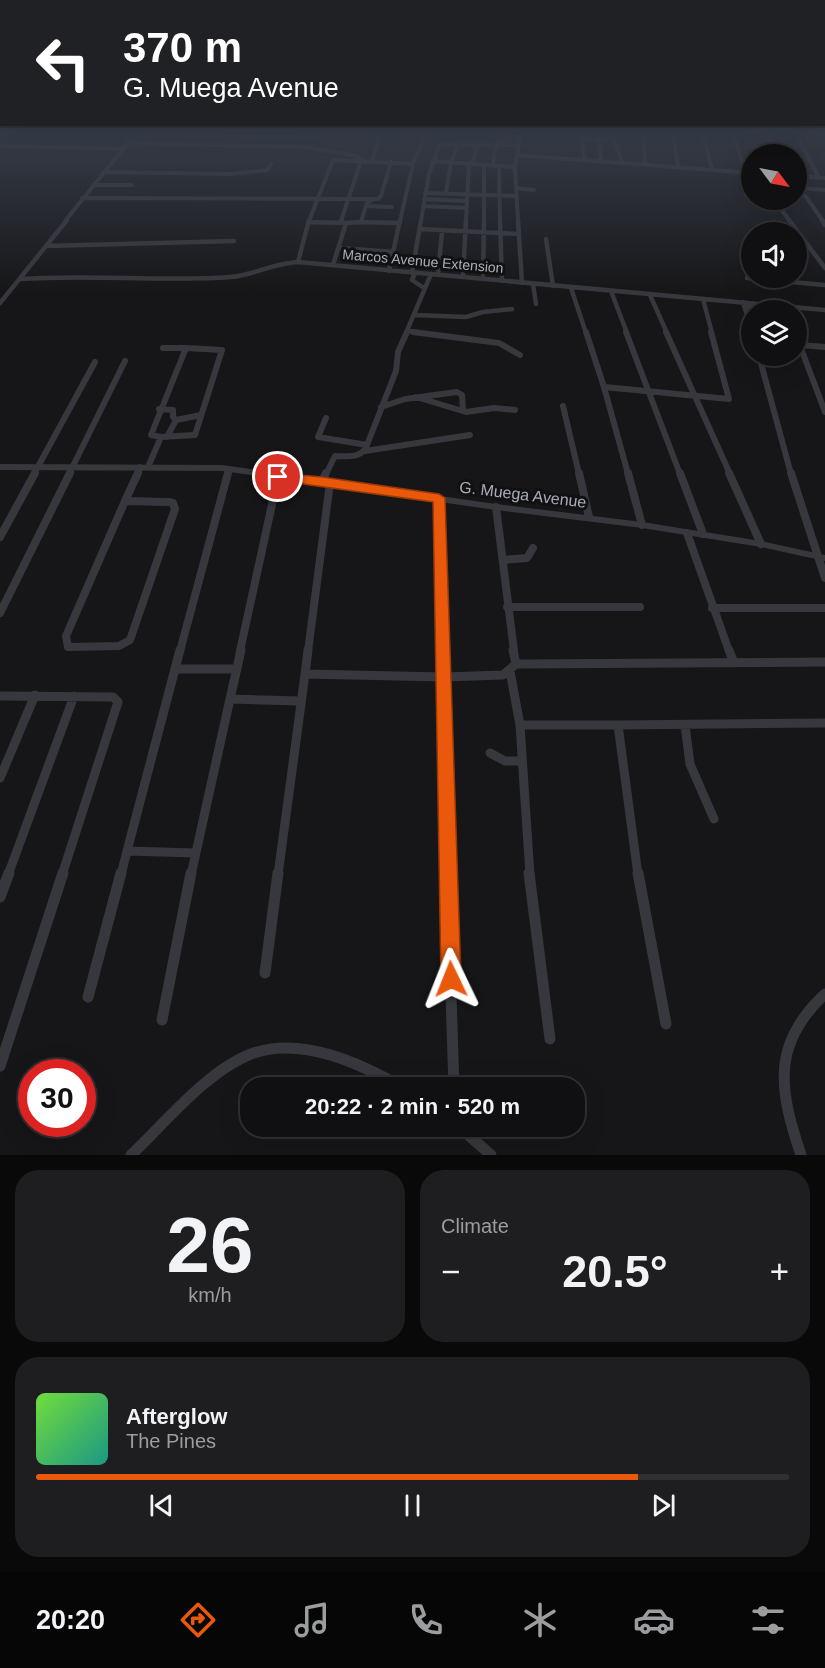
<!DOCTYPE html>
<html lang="en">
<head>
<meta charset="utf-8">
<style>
	body { margin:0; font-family:Arial,sans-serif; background:#1e1e20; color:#f1f3f6; height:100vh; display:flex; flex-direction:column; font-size:22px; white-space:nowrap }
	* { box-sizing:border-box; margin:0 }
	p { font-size:20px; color:#9c9d9f }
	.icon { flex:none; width:33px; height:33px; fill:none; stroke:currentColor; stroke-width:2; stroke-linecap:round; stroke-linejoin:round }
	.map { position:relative; height:1155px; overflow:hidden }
	.details { display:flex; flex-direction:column; gap:15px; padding:15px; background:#09090a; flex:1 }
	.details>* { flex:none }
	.top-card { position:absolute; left:0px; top:0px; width:825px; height:126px; box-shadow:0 6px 24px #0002,0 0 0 2px #303032; background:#202124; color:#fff; overflow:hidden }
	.needle { width:39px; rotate:122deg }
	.tools { position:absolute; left:741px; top:144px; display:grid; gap:12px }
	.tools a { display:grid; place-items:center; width:66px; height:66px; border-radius:50%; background:#101012; box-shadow:0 6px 24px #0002,0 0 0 2px #303032; font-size:30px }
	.speed { position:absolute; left:18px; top:1059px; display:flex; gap:12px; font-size:30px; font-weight:700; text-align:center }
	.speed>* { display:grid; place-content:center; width:78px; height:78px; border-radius:50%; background:#101012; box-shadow:0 6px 24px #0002,0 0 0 2px #303032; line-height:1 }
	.speed .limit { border:9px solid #d22; background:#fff; color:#111 }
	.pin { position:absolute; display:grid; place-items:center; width:51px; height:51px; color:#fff; margin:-26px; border:3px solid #fff; border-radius:50%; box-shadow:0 2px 6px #0007 }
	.me { position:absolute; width:66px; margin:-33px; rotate:358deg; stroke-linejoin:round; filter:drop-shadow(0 0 4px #0008) }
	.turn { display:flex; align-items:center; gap:21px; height:126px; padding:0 24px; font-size:27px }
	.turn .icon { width:78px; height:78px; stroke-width:2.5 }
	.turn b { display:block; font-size:42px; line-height:51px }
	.big { font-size:45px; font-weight:600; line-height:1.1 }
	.details .tile { flex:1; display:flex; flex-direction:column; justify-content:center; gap:9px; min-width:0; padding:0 21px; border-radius:24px; background:#1e1e20 }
	.details .dial { align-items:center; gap:0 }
	.dial b { font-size:78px; line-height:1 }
	.song { display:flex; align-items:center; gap:18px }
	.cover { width:72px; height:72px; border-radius:9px; background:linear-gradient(135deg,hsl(100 70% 55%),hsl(170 70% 35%)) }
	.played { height:6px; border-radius:3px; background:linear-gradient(90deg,#ea580c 80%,#303032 80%) }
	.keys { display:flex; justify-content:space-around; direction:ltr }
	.heat { display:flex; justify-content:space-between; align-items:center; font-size:33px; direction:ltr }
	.details .tiles { flex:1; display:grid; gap:15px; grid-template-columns:1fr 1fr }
	.tile:last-child { grid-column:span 2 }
	.trip { position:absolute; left:240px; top:1077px; width:345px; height:60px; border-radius:24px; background:#101012; box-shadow:0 6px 24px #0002,0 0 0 2px #303032; font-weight:600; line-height:60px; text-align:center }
	.menu { display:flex; height:96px; justify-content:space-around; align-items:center; background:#060607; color:#9c9d9f }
	.menu .icon { width:42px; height:42px }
	.menu .on { color:#ea580c }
	.menu b { font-size:27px; color:#f1f3f6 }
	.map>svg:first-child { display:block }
</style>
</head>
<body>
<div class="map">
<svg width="825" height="1155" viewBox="0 0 825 1155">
	<rect width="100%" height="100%" fill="#161618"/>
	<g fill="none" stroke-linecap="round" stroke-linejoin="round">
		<path stroke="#37383d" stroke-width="4" d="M583,132L581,138L585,160
			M612,132L622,163
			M643,132L645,165
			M673,132L678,167
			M703,132L712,170
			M732,132L744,167L750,174
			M766,132L775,154
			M795,132L819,178
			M136,134L320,138
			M380,135L426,134
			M488,135L508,136
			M581,138L599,140L612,136
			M599,140L601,161
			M127,143L305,147L357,156L361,161L341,221
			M0,146L121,149
			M517,155L752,173
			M372,161L381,132
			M433,161L515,167
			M472,163L478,144
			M410,164L414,161L427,132
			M493,165L496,144L520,135
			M499,166L500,221
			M103,172L230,174L267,170L271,164
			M796,176L825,178
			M93,185H132
			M516,188L534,190
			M796,188L807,198L823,221
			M798,188L825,190
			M425,193L516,196
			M446,193L451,162L459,143
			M82,198L378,199L381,196L391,162
			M424,199L466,201
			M774,200L790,221
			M366,206L392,207
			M423,206L466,208
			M65,221L137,132
			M309,221L333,160L413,164L400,221
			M361,221L367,203L372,200
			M421,221L429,174L440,144L518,145
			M466,221L469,163
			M484,221V165
			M518,221L515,167L521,132"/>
		<path stroke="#37383d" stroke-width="4.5" d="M500,220L502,281
			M518,220L522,283
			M789,220L825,268
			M822,220L825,225
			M310,222L346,223L333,265
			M341,222L342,220
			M361,222L400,223
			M346,223L361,222L362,220
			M420,229L519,234
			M546,239L553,286
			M46,246L234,241
			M339,248L394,252
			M298,262L309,220
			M389,271L400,220
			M412,273L421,220
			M415,273L412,280L424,288
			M438,275L442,231
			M463,277L466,220
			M747,278L824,285
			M20,279C90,274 161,282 231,277C254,275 274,263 298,262L825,310
			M483,279L484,220
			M533,284L536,304
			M571,288L586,333
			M611,291L627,333
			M650,295L667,333
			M703,299L712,333
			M743,302L752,331
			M0,303L67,220
			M746,306L761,310
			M415,315L466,317L483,312L512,309
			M408,331L424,333
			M406,333L431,274"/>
		<path stroke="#37383d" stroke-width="6" d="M413,332L499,343L520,355
			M586,332L604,387L628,474
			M626,332L680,474
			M666,332L730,474
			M796,335L825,412
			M801,345L825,347
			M163,348H186
			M186,348L222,350L195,435L161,437L151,435Z
			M759,356L791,474
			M604,387L729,399L711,332
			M416,397L466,412L494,408L515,410
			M563,406L579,474
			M381,407L405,399L457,392L462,395L463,411
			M159,409L173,410V417L176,420L201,415
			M167,437L176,420
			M367,445L396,371L398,352L407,332
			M365,451L470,435
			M148,467L161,437
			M34,474L95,362
			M69,474L125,361
			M137,474L140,467
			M228,474L229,469
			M326,474L335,456C348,456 362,459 367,445L318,437L326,418"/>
		<path stroke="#37383d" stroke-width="8" d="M579,473L589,517
			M628,473L642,525
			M680,473L703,534
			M729,473L761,544
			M791,473L825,578
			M322,481L326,473
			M439,498L443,651
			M125,501L169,502L173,503L175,509L130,640L119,646L68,647L66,636Z
			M125,501L138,473
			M496,507L514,651
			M687,533L729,651
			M0,537L35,473
			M503,560L527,558L533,548
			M507,607H640
			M712,608H825
			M0,613L70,473
			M180,651L228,473
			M240,651L278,477
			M308,651L330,483"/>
		<path stroke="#37383d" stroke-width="9" d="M180,650L175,669H237
			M308,650L305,674L444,677L447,875
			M443,650L444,677L503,675L516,664L825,662
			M513,650L516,664
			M729,650L734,663
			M175,669L127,851L195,853
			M510,671L520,725H618
			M0,696L113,697L118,702L62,875
			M230,699L241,650
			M520,725L530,875
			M685,725L690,764L714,819
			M490,753L505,761H522
			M0,778L35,695
			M8,875L74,696
			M121,875L127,851
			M191,875L230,699L300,701
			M278,875L305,674
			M638,875L618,725L825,723"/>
		<path stroke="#37383d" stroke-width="11" d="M447,873L454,1088
			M529,873L550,1039
			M638,873L666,1024
			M0,897L9,873
			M265,973L278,873
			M88,997L121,873
			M162,1020L191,873
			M0,1066L63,873
			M458,1126L491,1155
			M131,1155C165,1123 207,1071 251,1054C301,1035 361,1064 404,1088
			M801,1155C779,1090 771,1044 825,994"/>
		<path fill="#37383d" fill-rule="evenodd" d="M0,464L222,465L496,504L642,522L761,541L825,555V561L761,547L642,528L496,510L222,471L0,470Z"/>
	</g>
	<linearGradient id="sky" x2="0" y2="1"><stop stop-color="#0c0c0d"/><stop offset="0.45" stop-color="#363c48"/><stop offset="1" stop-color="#363c48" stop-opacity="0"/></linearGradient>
	<rect width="825" height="293" fill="url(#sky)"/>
	<path fill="#ea580c" stroke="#983908" stroke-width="1.5" d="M278,473L322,477L439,494L445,498L461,979L458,986L451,989L444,986L441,979L433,502L274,480V475Z"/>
	<g text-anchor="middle" stroke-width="6" stroke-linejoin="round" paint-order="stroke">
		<g font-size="14" fill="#a8adb8" stroke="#111113">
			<text transform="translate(423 261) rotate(5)" y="5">Marcos Avenue Extension</text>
		</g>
		<g font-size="16" fill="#a8adb8" stroke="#111113">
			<text transform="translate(523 494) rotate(7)" y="6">G. Muega Avenue</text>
		</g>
	</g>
</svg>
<div class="tools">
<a><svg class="needle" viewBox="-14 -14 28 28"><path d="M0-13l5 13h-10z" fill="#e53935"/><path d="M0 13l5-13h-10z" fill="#9c9d9f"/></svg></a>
<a><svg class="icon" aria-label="sound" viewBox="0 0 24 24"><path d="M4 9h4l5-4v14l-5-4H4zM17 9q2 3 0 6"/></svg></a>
<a><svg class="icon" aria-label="layers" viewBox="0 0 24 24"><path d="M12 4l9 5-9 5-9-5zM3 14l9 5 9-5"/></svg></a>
</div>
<div class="speed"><div class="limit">30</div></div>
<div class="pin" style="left:278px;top:477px;background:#d93025"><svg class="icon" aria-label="arrive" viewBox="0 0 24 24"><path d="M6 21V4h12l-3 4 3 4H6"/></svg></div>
<svg class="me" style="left:451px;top:979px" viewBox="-20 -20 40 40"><path d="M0-17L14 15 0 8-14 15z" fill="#ea580c" stroke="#fff" stroke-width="4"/></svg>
<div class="trip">20:22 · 2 min · 520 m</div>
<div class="top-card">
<div class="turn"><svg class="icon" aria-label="left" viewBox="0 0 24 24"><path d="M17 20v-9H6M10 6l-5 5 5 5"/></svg><div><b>370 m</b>G. Muega Avenue</div></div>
</div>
</div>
<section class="details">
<div class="tiles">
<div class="tile dial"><b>26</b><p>km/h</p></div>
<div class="tile"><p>Climate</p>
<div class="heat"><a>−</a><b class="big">20.5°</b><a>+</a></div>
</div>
<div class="tile">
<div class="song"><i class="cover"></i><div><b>Afterglow</b><p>The Pines</p></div></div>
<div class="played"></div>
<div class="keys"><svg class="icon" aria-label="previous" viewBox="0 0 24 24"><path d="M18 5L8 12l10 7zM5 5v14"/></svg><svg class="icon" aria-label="pause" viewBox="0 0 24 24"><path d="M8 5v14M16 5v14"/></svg><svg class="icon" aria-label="next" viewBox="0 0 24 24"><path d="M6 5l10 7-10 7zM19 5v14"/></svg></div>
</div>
</div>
</section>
<nav class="menu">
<b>20:20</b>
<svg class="icon on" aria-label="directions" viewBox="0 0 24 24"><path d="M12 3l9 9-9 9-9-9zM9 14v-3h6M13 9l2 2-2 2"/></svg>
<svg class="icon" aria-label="music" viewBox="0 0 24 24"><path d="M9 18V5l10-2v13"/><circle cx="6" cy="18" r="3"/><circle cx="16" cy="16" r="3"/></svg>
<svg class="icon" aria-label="phone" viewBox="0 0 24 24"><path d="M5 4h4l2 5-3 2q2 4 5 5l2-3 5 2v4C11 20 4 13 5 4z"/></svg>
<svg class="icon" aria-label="climate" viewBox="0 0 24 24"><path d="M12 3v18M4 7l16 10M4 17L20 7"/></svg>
<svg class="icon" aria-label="car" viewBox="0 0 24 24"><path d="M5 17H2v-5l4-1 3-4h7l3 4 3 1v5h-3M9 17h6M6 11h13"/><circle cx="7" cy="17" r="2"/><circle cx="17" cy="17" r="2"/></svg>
<svg class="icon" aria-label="filters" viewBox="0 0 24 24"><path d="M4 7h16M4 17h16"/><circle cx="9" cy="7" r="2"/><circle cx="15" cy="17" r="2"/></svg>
</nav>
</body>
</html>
